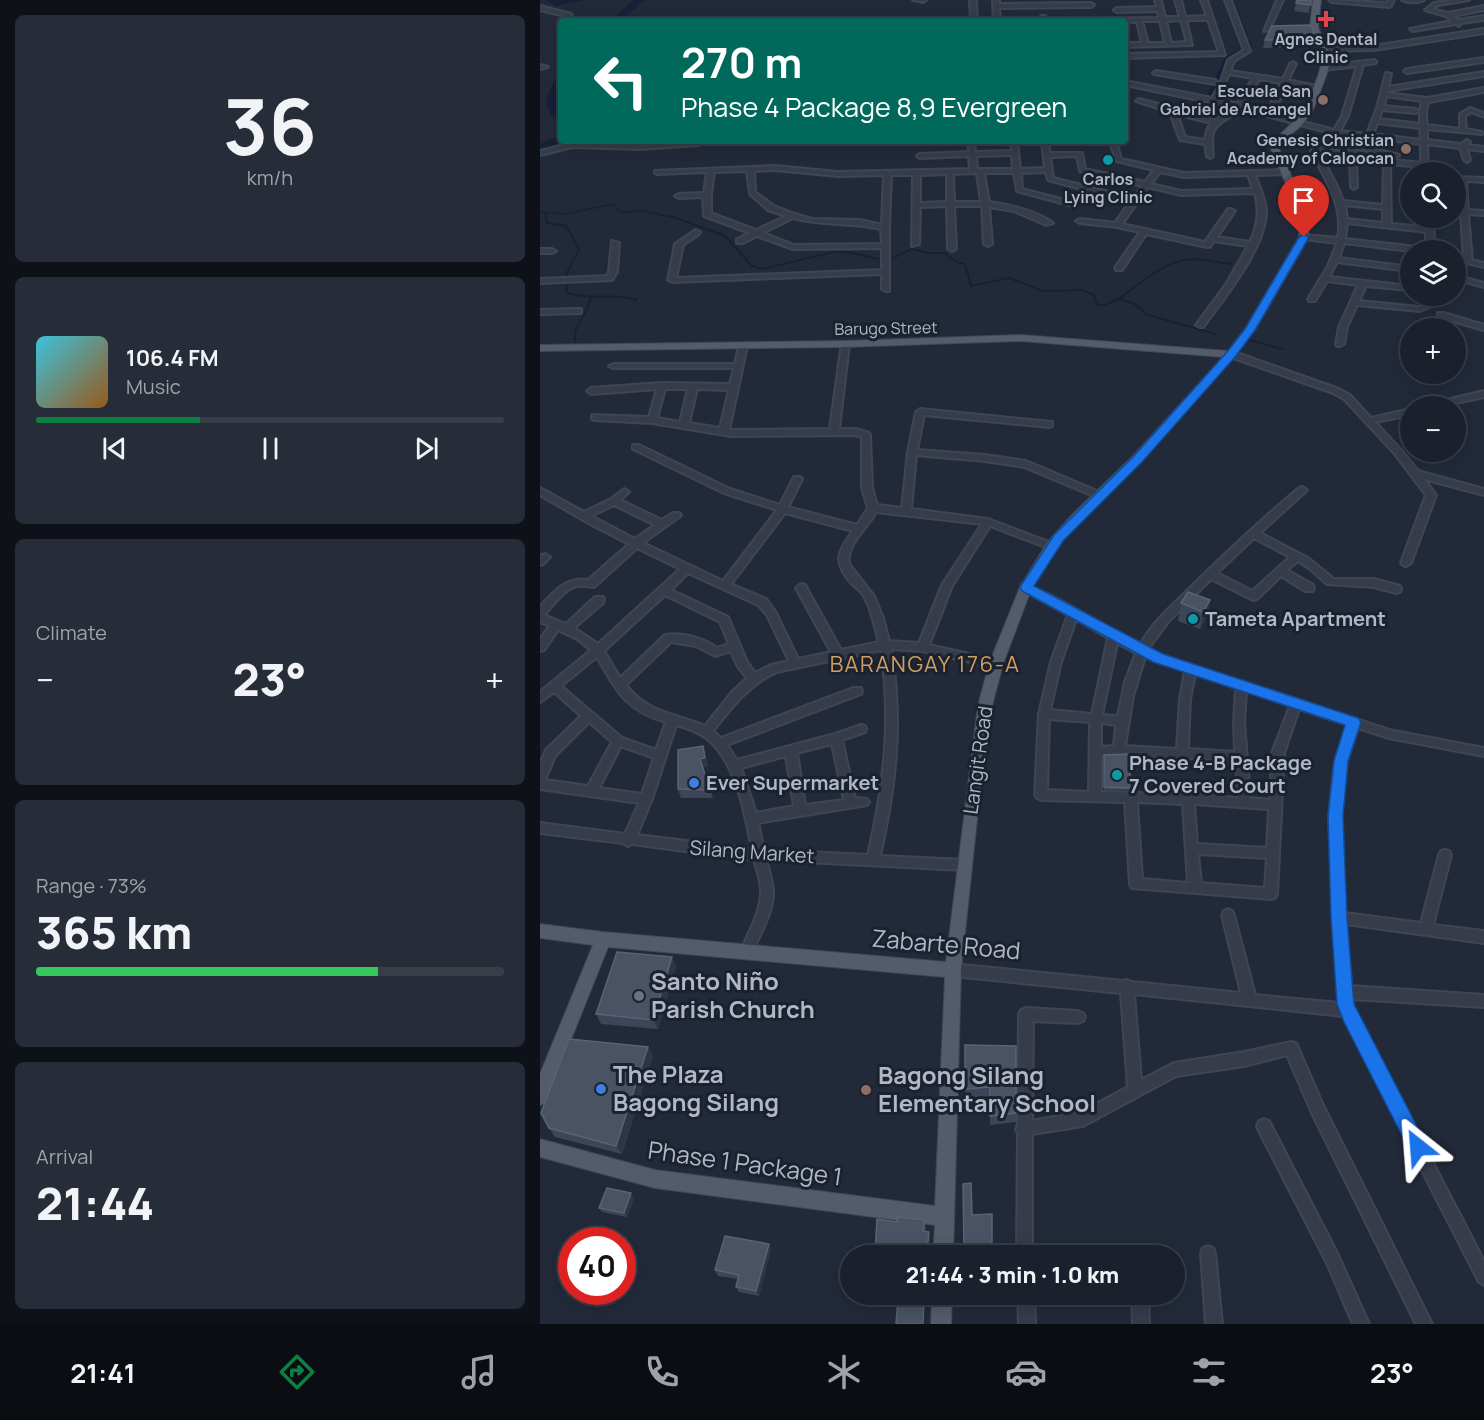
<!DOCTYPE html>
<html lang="en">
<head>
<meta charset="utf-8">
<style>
	body { margin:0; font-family:Manrope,sans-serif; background:#272d38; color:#f1f3f6; height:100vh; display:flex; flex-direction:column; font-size:22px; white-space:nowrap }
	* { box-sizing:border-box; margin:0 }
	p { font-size:20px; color:#9fa3a9 }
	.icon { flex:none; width:33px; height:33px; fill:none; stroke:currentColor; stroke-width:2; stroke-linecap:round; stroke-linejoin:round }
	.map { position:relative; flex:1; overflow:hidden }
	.drawer { display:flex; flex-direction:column; gap:15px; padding:15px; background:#0e1218; width:540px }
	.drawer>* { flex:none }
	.top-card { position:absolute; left:18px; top:18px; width:570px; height:126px; border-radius:6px; box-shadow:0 3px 15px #0003,0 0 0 2px #383e48; background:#00695c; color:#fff; overflow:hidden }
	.controls { position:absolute; left:860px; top:162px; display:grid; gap:12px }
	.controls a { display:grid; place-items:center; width:66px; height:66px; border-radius:50%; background:#1a202c; box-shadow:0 3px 15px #0003,0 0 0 2px #383e48; font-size:30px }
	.speed { position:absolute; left:18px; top:1227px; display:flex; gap:12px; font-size:30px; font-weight:700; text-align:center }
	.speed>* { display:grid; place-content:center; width:78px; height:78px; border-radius:50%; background:#1a202c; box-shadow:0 3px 15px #0003,0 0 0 2px #383e48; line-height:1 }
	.speed .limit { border:9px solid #d22; background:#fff; color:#111 }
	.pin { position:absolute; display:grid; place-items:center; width:51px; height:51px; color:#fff; margin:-62px -26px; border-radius:50% 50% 50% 0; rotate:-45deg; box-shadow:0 0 6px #0007 }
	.pin .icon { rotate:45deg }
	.me { position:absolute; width:66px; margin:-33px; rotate:332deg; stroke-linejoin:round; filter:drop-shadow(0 0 4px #0008) }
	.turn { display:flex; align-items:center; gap:21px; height:126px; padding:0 24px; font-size:27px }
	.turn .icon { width:78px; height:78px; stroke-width:2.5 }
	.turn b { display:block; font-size:42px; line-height:51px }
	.big { font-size:45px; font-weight:800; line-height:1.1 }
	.drawer .card { flex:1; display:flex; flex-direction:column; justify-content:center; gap:9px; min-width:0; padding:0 21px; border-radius:9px; background:#272d38 }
	.drawer .dial { align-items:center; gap:0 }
	.dial b { font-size:78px; line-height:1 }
	.song { display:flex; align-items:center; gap:18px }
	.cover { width:72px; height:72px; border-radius:9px; background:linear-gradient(135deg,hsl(190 70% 55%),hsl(30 70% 35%)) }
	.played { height:6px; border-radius:3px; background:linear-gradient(90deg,#0b8043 35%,#383e48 35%) }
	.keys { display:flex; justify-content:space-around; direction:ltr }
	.heat { display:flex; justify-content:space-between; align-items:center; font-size:33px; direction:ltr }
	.charge { height:9px; border-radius:4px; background:linear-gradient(90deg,#34c759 73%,#383e48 0) }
	.trip { position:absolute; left:300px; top:1245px; width:345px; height:60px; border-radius:30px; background:#1a202c; box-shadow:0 3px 15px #0003,0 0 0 2px #383e48; font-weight:800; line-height:60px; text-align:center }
	.tabs { display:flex; height:96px; justify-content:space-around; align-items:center; background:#0a0d12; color:#9fa3a9 }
	.tabs .icon { width:42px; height:42px }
	.tabs .active { color:#0b8043 }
	.tabs b { font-size:27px; color:#f1f3f6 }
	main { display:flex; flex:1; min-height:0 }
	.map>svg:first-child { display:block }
</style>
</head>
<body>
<main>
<section class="drawer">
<div class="card dial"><b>36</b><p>km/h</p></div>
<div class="card">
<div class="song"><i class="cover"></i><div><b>106.4 FM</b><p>Music</p></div></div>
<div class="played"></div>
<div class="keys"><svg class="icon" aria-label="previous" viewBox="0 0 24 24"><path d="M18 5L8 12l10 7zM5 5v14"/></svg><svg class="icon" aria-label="pause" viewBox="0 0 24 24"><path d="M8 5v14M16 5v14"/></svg><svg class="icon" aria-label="next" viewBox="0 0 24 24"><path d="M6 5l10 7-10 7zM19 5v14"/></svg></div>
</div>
<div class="card"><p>Climate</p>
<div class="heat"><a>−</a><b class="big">23°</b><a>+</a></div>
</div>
<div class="card"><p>Range · 73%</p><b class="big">365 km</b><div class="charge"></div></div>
<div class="card"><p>Arrival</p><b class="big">21:44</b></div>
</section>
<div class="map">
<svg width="944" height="1324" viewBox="0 0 944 1324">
	<rect width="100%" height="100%" fill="#222a3a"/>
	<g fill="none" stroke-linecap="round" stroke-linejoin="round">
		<path stroke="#162037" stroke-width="1.5" d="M0,212L25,214L73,204L81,212L104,211L135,218
			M5,213L6,218"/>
		<path stroke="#162037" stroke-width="2" d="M6,216L7,223L26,226L39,249L26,275L27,293C50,301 74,292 97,300
			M131,216L185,236L212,266L222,269L294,252H308L338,259
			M351,259L372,249L388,253H405L416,262L425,264L431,286L469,278L503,291L542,290L554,295L557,305H565L579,299L593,303L608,315L676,334
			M579,299C600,283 625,260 653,259C666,259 679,263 691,264
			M706,339L742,349
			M35,342C33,323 48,315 51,297"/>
		<path fill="#162037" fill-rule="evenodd" d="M5,0H44L17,6Z
			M94,0H105L80,21H69Z
			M684,0H694L712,47L705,55L693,61L677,96L665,103L661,108L664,113L659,116L650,109C653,100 659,97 668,94L685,57L702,47Z
			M21,74V86L17,99L21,122L10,114L6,99L16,77Z
			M21,135V141H24L0,151V144Z"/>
		<g stroke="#3f4653" stroke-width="4">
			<path id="minor" d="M373,0H386L383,2Z
				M430,0H436L437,21H431Z
				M453,0H459V4L551,3L554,5L551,7L459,8L460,21H454Z
				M615,0H621L625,17H640L635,0H641L645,17L667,16L661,0H667L685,55L585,58V54L679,52L668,20H646L652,45L585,47V43H602L597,22L551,21L554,19L619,18L618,11L577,12L574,10L577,8L617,7ZM641,20L647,42L631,43L626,21ZM602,21H620L625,43H608Z
				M685,0H691L710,51L694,61L690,71L743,79L750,64L753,62L756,64L748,80L781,87L778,89L747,84L733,114L794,130L802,116L817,66L784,70L781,68L784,66L834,60L836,61V63L823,65L808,116L800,131L827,134L837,108L846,73L851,74L848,87L944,72V76L847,91V93L887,98L944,88V92L889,102C885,108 886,118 887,125L920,129V114L930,108L944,113V117L931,112L925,116L926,129L942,132V134L887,129V140L921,144L927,140L930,142L928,145L944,147V151L927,149L930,160L927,162L924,160L920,148L887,144L888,172H882L881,167L850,164L851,224L886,227L883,218H890L894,230L893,250L870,251L804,243L799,258L870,267V271L797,262L789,277L870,286V290L826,286L819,301L879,307L885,303L886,296H894L892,306L880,311L817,305L807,327L804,344L800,346H797L796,344L799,327L818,285L787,281L775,301H769L768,299L788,266L797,243L764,239L760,237L764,235L798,238C804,204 785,180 771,151L791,133L700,109C677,128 669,122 673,156L670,158L667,156L665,144L640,140L630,112L596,101L599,99L629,107L632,106L636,109L675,120L694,107L585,85V81L672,98L680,84L688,60L704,50ZM689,74L713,78L697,104L678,99ZM719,79L741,83L727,112L703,106ZM846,96L882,101L880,112V124L839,119L842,110L876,113L879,111L876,109L844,106ZM637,114L671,123L667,130L665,140L645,137ZM837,123L880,128L881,140L833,134ZM797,134L825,137L804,153L783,146ZM832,138L881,144V163L810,155L818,149L856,157L859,155L822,146ZM780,150L810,159L811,187L814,189L817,187L816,160L844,163L843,205L803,201L796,184L778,151ZM805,205L843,209V223L807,219ZM807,223L886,232V248L805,239Z
				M737,0H743L729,30L724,31Z
				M789,0L847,3L848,0H854L851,6L849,7L792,2Z
				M862,0H884C879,3 867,3 862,0Z
				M913,0H929L898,5L892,9L908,13L944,6V10L913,16L918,20L944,16V20L921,23L919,26L916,24L873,31L870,29L912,21L906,16L885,10L894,3Z
				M0,6L31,14L32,15L29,17L0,10Z
				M501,16H505L507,21H501Z
				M944,29V33L834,50L783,51L780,49L783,47L834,46Z
				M944,58V62L867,73L864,71L867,69Z
				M0,65L8,67L0,69Z
				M616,71L675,80L678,82L675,84L614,74L613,73Z
				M428,141H434L435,152L472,151L471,141H477L480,169L505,168L502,141H508L510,153H542L545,169L605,182L614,170L576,161L570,141H576L581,159L644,173L746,170L749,172L746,174L715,175C719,186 725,198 726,210C727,246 684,299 663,327H660L656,325L685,286L708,246L674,241L670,247H667L606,234L582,270H576L575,268L600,232L577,227L540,223L536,221L540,219L575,223L590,202L508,180L506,172L481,173L482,189L536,203V207L477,191L474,173H444L449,202C470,205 495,210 513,223L506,225L474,211L449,207L452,244L448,246L444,244L442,206H414L416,249L412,251L408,249L407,206L380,207L379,244L372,246L373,175H351L349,228V291H346L342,289V274L132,282L128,280L135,244L156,230L160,232L159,234L143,245L136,278L342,270V248L253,249L217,236L203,243H197V239L210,233L164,216L163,197L139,198L135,196L139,194L164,193L167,172L117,174L115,173V171L235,166L298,172L430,169L429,156L380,158L377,156L380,154L429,152ZM472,155L473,169H437L436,156ZM537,156L540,171L602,186L593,198L513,178L510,157ZM235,170L298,176L344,175L342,225L320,220L272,219L255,214L234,206L215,192L214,171ZM207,171L210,194L228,210L246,216L216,230L171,213V195L174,172ZM620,172L644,177L708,175L713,189L641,191L611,184ZM437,173L441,202H414L413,174ZM407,174V202L380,203V175ZM608,187L641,195L715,193C720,211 718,226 710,242L677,237L695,211L691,209H688L665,242L582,224ZM253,218C282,226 311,222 341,229L342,244L254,245L223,233Z
				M157,142L159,143V145L100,149L32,147L0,155V151L32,143L100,145Z
				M915,177L944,178V182L926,181L928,210L944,211V215L928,214L932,260L944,263V267L915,260V256L924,258L921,214L915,213V209H921L919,181H915Z
				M72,241L79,243L77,272L72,280L0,283V279L67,276L69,272Z
				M0,249H12L16,251L12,253H0Z
				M915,275L944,283V287L915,279Z
				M38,309H41V313L0,314V310Z
				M898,313H904L944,325V330L898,317Z
				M302,342H308L309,344L299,429H316L329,433L330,435L332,488L337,505L362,508L368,452L376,412L380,409L512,422V426L509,427L384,415L377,450L445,455L486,461L562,493L564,495L559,498L556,497L484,467L445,461L376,455L371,509L448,519L514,544L516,546L511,549L508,548L450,526L412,586L389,645L460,661L461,664L460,667L456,668L383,651L351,649C363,723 356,784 340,856L424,860L428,861L430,865L428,869L424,870L226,860C229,871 233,882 233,893C233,913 220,933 213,951L211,955L207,957L203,955L201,951C208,933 221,912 221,892C221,881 217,870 214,860L92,844L88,846L83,843L0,833V823L85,834L99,803L0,789V764L6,750L41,716L14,692L0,702V692L51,650L37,639L18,630L4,650L0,651V639L10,626L0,622V607C13,592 27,576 48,580L89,544L52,525L0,495V488L44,512L71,499L84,489L89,492L80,500L122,520L133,513H139L141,515L139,517L103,543L183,581L237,510L184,493L93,449V445H99L190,489L240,505L254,477H260L262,479L248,507L317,525L328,508L322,488V437L316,435L191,436L112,423L55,420L52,419V415L109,417L117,389L51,394L47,391L51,388L122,383L190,384L194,368H73L69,366L73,364H195L199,346L203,344L207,346L189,430L290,429ZM125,389H148L140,422L117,418ZM157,389L189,390L180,428L149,423ZM74,505L115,525L95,539L51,516ZM336,512L442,524L402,585L379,643L349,641L343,618L334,596L309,564C306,544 327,529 336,512ZM245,513L313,531C297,552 293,563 312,584C317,588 322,592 325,598C332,611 335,628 339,642L301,650L265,585L261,584L256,588L291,652L258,659L236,613L226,599L191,584ZM97,548L140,569L58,644L34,628L63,603L64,600L63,597H55L26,624L4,615C13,606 24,588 38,586C44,585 48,587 54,587ZM148,573L218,605L227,615L249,661L231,665L215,673L207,662L188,617L131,590ZM125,595L180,622L189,644L177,648C163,638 142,632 125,635L80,678L64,651ZM131,642L156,646L175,656L191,651L198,667L207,678L192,692L165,726C134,713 108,714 86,685ZM341,650C352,721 344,785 328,855L224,850L218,823L327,805L329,802L327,799L315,798L302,740L325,732L326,729L325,726L321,725L295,734L197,760L187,745L321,694L322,691L321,688H313L181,738L173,731C192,707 209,684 237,672ZM57,657C77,691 85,710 126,722L116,750L82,738L21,686ZM49,722L72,742L48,786L5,780L15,756ZM136,725C147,728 157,731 166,738C196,761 205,813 212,849L97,835L112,799ZM292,744L304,800L265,805L257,753ZM81,746L114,758L102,794L59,788ZM246,756L254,806L216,813L201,768Z
				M688,352H694L799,389L810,395L831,418L870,409V415L835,422L861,450L878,471L944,489V495L884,479L896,495L871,563L866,566L863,565L861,563L886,495L855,454L804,399L793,393L688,356Z
				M944,391V397L902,406H889L890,404Z
				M762,487L767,490L765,492L720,533L768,558L794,579H834L860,586L861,589L860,592L856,593L834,587L787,584L770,569L758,561L747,570L773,585L774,588L773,591H765L741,576L717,599L713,600L671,579L628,622L608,649L622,655L849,730L944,748V756L849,738L818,728L807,761L801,816L805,913L881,923L899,855L901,851L905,850L909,851L911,855L893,925L944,931V943L806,924L811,986L944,995V1007L813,999V1009L944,1261V1285L939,1282L803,1016L594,994L601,1080L634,1063L704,1052L751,1042L756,1043L782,1103L892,1324H876L772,1113L747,1055L704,1066L636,1076L543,1126L492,1134V1245L558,1246L563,1248L565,1253L564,1256H477L478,1134L476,1129L478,1124L479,1014L481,1010L486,1008L538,1011L543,1013L545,1017L543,1021L538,1023L493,1021L492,1121L541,1112L588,1087L581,993L413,976L408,974L407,970L408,966L413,964L584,981L587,980L592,982L701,993L682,915L684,911L688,909L692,911L694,915L715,995L800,1003L793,918L789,816L795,761L808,725L759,709L744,753L737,894L735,898L731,899L592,888L590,884L585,802L501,800L497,798L495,795L499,714L511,662L528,615L482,590L481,587L482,584C495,583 582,636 600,645C613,621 635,603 654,584C689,550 722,519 759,488ZM714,538L750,557L712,591L677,573ZM536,619L568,638L552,714L510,710L521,662ZM577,643L596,653L585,682L578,716L562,715ZM605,657L645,671L640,699L637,749L585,746L593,696ZM655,674L696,688L694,722L695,752L648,749L650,699ZM706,691L750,706L732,753L730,800L710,798L704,722ZM509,719L550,722L549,792L507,790ZM561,723L576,725L574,746L561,747ZM579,754L696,761L698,798L648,794L561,792V756ZM597,802L643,804L648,883L602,879ZM654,804L729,809L727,848L657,844ZM658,854L727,858L725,888L661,883Z
				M5,554L10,557L3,564L0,565V556Z
				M724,1119L729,1121L797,1253L829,1324H813L787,1263L719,1131L717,1126L719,1121Z
				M668,1246L673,1248L675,1253L682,1324H666L661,1253L663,1248Z
				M478,1294H494L495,1324H479Z
				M592,1294H608L609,1324H593Z"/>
		</g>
		<g stroke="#3f4653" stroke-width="2">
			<path id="major" d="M773,0H781L778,27L791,59L786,76L773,110L761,126L744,140L739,149L768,212L769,237L715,330L695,356L601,462L541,520L515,549L492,587L463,664L452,706L440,791L421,970L413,1256H393L395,1225L115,1188L0,1157V1139L115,1170L395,1206L405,977L68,947L6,1102L0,1105V1074L53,945L0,938V924L63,932L406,962L438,706L449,664L480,587L507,543L533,514L593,456L683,357L481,341L305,347L0,351V345L305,341L481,335L688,351L705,329L759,237L758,212L731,149L738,137L765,110L778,76L783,59L770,27Z
				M392,1294H412L411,1324H391Z"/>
		</g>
		<use href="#minor" fill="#363c4a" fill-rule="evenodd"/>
		<use href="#major" fill="#545b6b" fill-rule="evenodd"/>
	</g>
	<path fill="#3d4658" d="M757,0H771L769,13L754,11Z
		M776,39L775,47L723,48L725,40Z
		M670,600L667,617L660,629L638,621L641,603Z
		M163,746L168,766L163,767L173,798H141L138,789Z
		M590,754L589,790H564V755Z
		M132,957L136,967L118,1029L61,1024L56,1014Z
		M476,1046V1122L450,1125V1096L425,1098V1089Z
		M108,1047L113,1056L82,1154L15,1137L9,1128Z
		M423,1184L432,1215L452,1214V1250L424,1252Z
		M94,1198L87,1217L62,1212L59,1208Z
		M386,1226L385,1231L390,1238L388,1256H336L335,1253Z
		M231,1249L219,1296L199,1292L196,1287L198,1279L178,1276L175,1270Z"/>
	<path fill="#2d3647" d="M670,600L667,617L660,629L663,612Z
		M163,746L168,766L163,767L173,798L160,759Z
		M132,957L136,967L118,1029L113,1020Z
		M108,1047L113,1056L82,1154L76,1146Z
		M91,1193L94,1198L87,1217L84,1213Z
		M389,1232L390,1238L388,1256L387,1251Z
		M229,1244L231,1249L219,1296L216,1291Z"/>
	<path fill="#495364" stroke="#5a6273" stroke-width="1.5" d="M757,0H771V5L756,3Z
		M771,25L776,39L725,40L732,26Z
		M648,592L670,600L663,612L641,603Z
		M163,746L165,758L160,759L170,790L138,789V750Z
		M590,754V788L564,787V755Z
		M77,952L132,957L113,1020L56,1014Z
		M29,1039L108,1047L76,1146L9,1128L1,1113Z
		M425,1045L476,1046V1113L450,1116V1087L425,1089Z
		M431,1183L432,1215L452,1214V1246L424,1249L423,1184Z
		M67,1188L91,1193L84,1213L59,1208Z
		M358,1217L385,1220L383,1231L389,1232L387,1251L335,1253L337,1219L357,1222Z
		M185,1236L229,1244L216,1291L196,1287L199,1275L175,1270Z
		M384,1297L383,1324H356L358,1299Z"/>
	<path fill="#1a73e8" stroke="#114b97" stroke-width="1.5" d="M764,234L769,237L715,330L695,357L602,462L523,541L494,586L623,654L818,718L821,722L808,761L803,816L807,918L814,1004L884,1140L887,1147L884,1153L878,1156L871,1153L804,1022L797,1004L791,918L788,816L794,761L805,725L613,662L482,591L480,587L514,535L593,457L687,352L705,329L759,237Z"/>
	<path fill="#e0444e" stroke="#1b222f" stroke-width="2" d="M783 10h6v6h6v6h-6v6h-6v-6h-6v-6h6z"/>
	<g fill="#8d6e63" stroke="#1b222f" stroke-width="2">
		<circle cx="783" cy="100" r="6"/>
		<circle cx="866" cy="149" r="6"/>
		<circle cx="326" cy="1090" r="6"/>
	</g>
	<g fill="#0f9aa8" stroke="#1b222f" stroke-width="2">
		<circle cx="568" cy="160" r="6"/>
		<circle cx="653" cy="619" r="6"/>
		<circle cx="577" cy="775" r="6"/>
	</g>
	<g fill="#3f7fe0" stroke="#1b222f" stroke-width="2">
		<circle cx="154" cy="783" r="6"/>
		<circle cx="61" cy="1089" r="6"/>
	</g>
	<circle fill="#6b7280" stroke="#1b222f" stroke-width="2" cx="99" cy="996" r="6"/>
	<g text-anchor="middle" stroke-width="6" stroke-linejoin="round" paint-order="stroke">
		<g font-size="16" font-weight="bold" fill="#b1b7c6" stroke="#1b222f">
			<text x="786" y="45">Agnes Dental<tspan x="786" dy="18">Clinic</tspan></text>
			<text x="771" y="97" text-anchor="end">Escuela San<tspan x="771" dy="18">Gabriel de Arcangel</tspan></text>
			<text x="854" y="146" text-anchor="end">Genesis Christian<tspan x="854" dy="18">Academy of Caloocan</tspan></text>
			<text x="568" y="185">Carlos<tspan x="568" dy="18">Lying Clinic</tspan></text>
		</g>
		<g font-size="16" fill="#b1b7c6" stroke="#1b222f">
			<text transform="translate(346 328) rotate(-1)" y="6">Barugo Street</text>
		</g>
		<g font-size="20" font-weight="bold" fill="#b1b7c6" stroke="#1b222f" text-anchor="start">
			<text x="665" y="626">Tameta Apartment</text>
			<text x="589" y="770">Phase 4-B Package<tspan x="589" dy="23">7 Covered Court</tspan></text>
			<text x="166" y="790">Ever Supermarket</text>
		</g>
		<g font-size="20" fill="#b1b7c6" stroke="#1b222f">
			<text transform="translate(438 760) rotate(-82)" y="7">Langit Road</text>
			<text transform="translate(212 852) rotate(4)" y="7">Silang Market</text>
		</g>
		<g font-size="22" letter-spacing="1.5" fill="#d29d60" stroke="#1b222f">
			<text x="385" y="672">BARANGAY 176-A</text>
		</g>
		<g font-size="24" fill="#b1b7c6" stroke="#1b222f">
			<text transform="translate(406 945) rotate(5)" y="8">Zabarte Road</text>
			<text transform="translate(205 1164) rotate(8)" y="8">Phase 1 Package 1</text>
		</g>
		<g font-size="24" font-weight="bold" fill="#b1b7c6" stroke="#1b222f" text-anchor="start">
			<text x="111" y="990">Santo Niño<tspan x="111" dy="28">Parish Church</tspan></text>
			<text x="73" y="1083">The Plaza<tspan x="73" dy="28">Bagong Silang</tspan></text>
			<text x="338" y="1084">Bagong Silang<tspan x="338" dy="28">Elementary School</tspan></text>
		</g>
	</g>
</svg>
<div class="controls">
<a><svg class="icon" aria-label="search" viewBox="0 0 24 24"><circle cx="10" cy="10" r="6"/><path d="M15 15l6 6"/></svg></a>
<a><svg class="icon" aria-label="layers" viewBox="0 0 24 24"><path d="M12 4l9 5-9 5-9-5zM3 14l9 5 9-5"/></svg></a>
<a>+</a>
<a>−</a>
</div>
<div class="speed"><div class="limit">40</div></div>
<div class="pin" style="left:764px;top:237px;background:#d93025"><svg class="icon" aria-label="arrive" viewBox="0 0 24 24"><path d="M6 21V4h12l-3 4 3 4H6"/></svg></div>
<svg class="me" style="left:878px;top:1147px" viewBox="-20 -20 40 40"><path d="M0-17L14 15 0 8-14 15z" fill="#1a73e8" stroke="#fff" stroke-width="4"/></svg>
<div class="trip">21:44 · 3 min · 1.0 km</div>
<div class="top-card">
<div class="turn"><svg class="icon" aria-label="left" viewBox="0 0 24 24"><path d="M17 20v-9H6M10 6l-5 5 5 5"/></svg><div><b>270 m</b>Phase 4 Package 8,9 Evergreen</div></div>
</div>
</div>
</main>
<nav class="tabs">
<b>21:41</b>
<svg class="icon active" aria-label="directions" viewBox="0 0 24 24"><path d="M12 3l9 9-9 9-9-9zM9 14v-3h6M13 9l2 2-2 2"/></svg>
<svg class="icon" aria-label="music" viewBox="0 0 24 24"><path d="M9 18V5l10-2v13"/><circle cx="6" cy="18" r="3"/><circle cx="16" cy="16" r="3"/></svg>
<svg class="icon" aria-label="phone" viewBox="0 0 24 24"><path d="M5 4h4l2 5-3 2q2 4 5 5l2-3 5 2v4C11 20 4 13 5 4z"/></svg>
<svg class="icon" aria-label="climate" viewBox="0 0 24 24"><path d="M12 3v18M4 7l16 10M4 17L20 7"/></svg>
<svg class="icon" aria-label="car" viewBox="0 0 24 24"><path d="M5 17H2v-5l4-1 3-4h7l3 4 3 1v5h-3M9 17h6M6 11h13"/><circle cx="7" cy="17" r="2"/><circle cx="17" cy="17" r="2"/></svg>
<svg class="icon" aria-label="filters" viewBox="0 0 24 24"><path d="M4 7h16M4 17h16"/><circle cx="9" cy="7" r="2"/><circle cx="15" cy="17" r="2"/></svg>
<b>23°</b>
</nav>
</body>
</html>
